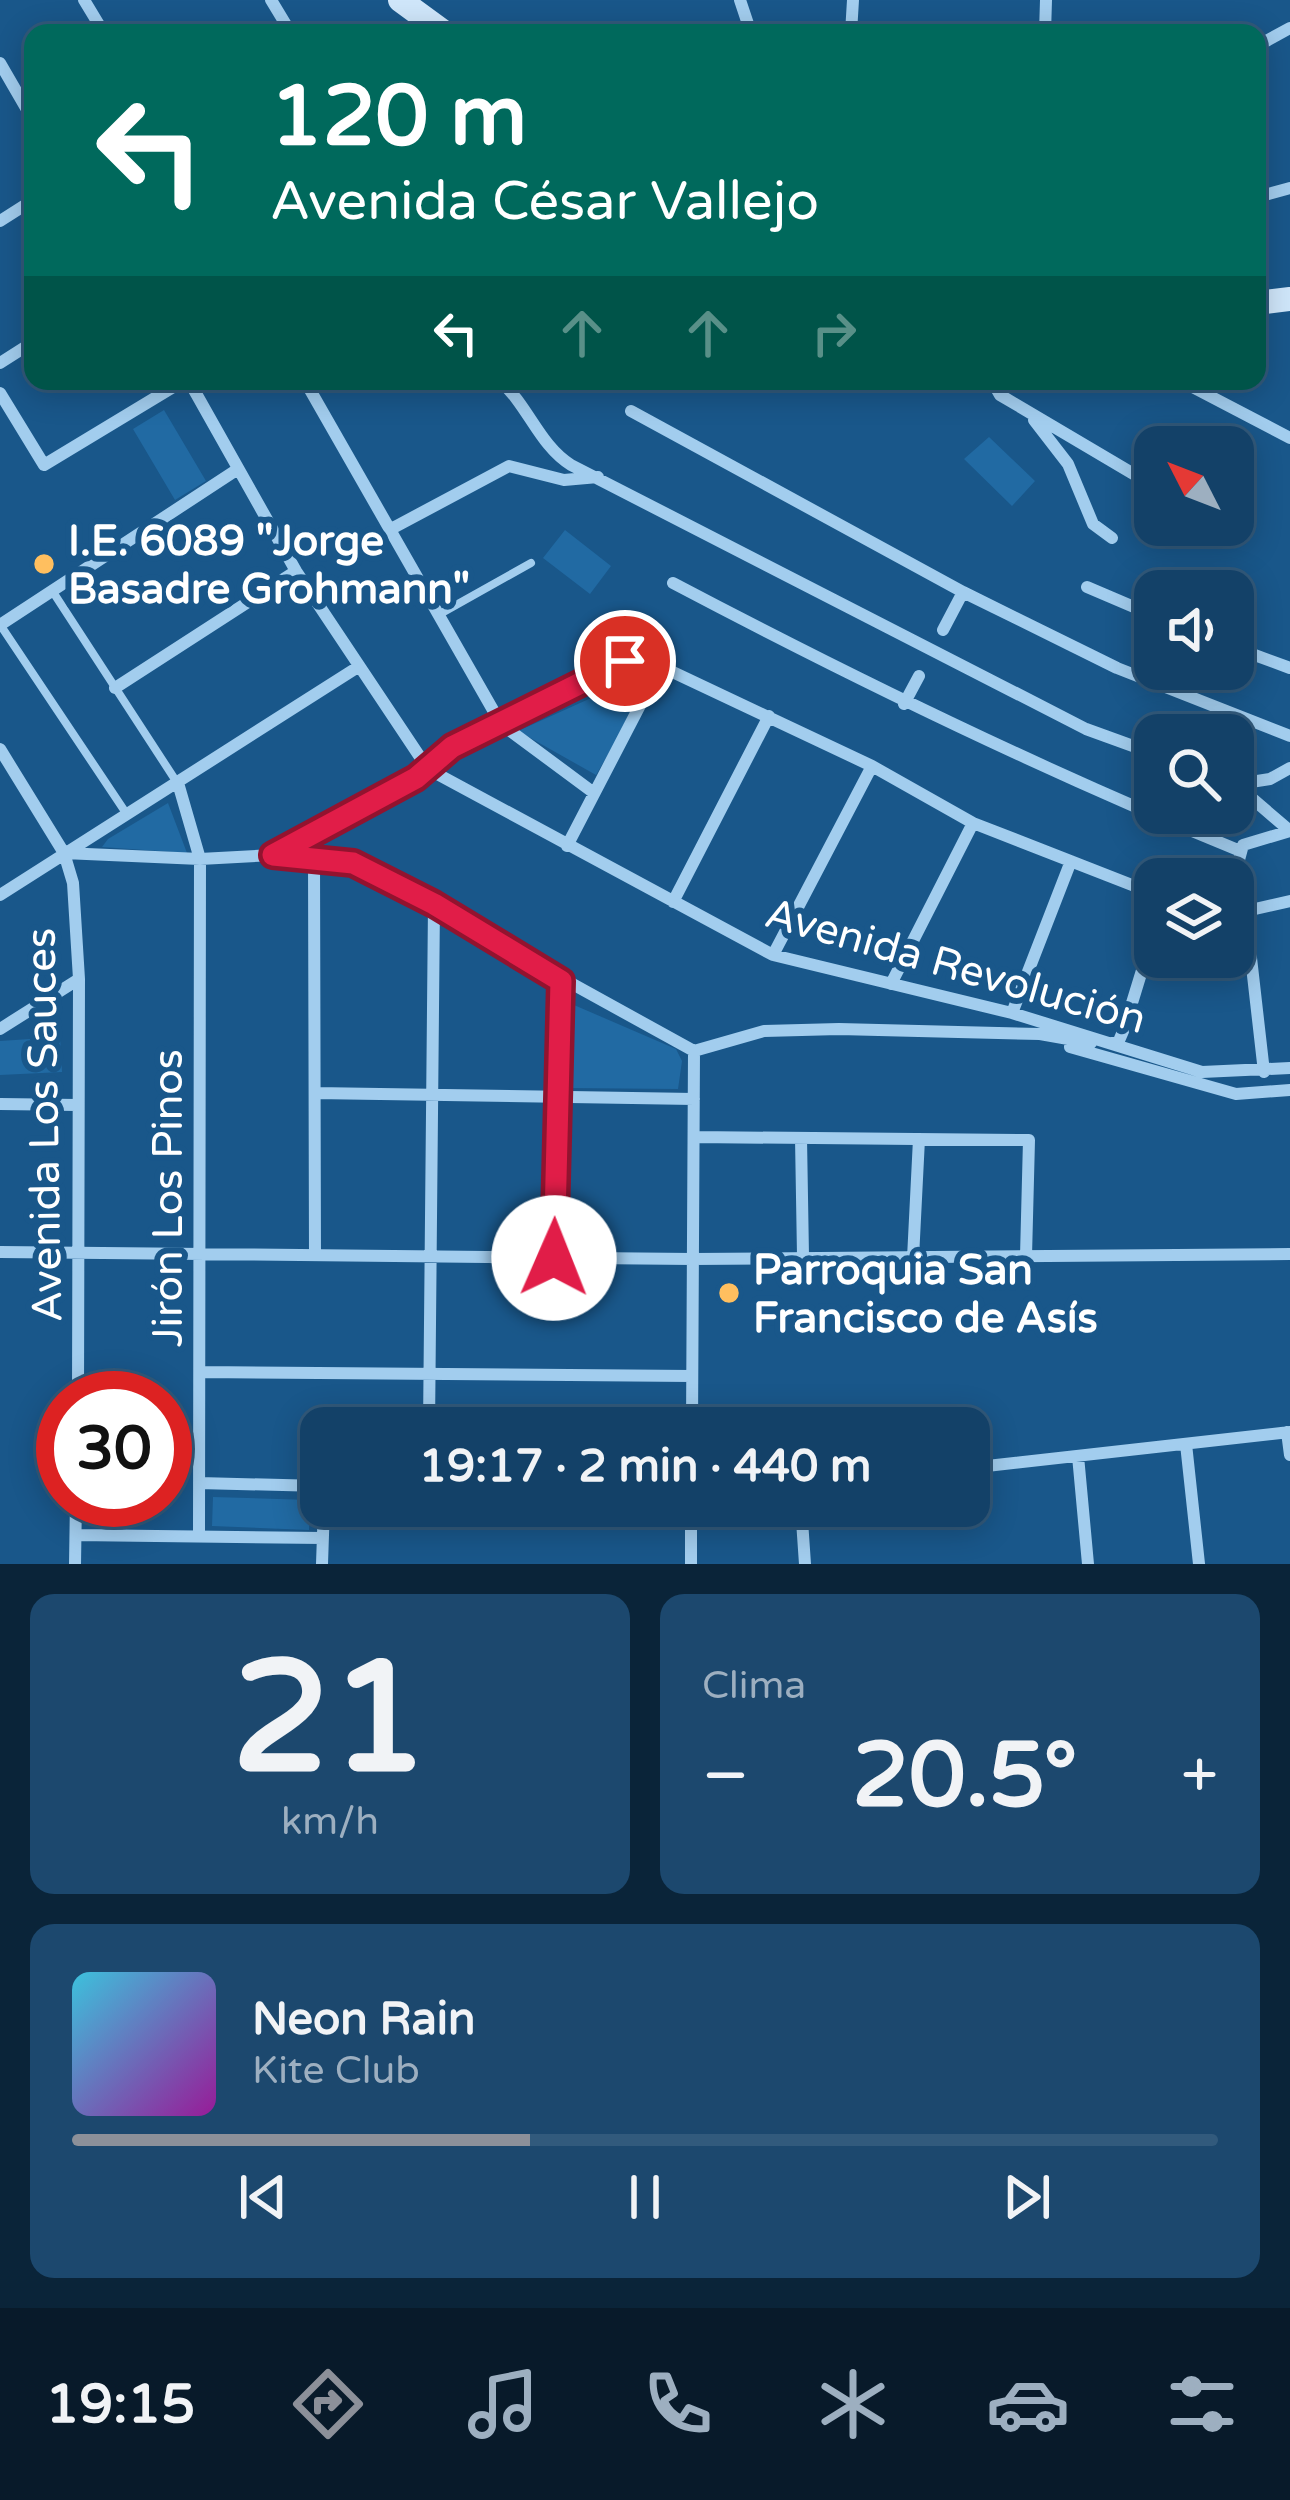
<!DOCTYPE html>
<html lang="es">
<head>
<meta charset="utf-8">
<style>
	body { margin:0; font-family:"Varela Round",sans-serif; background:#1c486e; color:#f1f3f6; height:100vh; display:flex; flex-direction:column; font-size:45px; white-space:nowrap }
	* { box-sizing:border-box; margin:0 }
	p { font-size:39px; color:#9dafc0 }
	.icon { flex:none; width:66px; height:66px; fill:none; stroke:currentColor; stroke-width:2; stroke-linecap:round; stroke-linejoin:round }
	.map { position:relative; height:1564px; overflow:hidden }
	.side { display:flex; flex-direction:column; gap:30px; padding:30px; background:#0a2439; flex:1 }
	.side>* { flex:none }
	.guide { position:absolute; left:24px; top:24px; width:1242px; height:366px; border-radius:24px; box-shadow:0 6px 30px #0003,0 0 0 3px #325a7c; background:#00695c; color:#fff; overflow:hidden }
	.needle { width:78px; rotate:312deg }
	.tools { position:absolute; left:1134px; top:426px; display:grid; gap:24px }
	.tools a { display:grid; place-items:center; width:120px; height:120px; border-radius:24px; background:#134168; box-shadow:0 6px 30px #0003,0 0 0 3px #325a7c; font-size:60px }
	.speed { position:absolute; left:36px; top:1371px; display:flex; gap:24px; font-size:60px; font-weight:700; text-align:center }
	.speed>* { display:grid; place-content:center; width:156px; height:156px; border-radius:50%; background:#134168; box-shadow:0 6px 30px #0003,0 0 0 3px #325a7c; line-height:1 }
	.speed .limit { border:18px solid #d22; background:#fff; color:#111 }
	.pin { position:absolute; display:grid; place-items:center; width:102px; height:102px; color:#fff; margin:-51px; border:6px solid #fff; border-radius:50%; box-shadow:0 3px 12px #0007 }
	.me { position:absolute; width:132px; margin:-66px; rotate:1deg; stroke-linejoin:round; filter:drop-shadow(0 0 9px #0008) }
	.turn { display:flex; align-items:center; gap:42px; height:252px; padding:0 48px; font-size:54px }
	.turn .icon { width:156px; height:156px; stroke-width:2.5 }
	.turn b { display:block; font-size:84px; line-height:102px }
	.lanes { display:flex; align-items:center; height:114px; padding:0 48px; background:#0003; justify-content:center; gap:60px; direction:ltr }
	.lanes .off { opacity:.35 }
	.big { font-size:90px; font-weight:700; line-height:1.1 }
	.side .tile { flex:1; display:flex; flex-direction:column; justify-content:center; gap:18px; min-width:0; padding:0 42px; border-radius:24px; background:#1c486e }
	.side .dial { align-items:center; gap:0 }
	.dial b { font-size:156px; line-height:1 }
	.song { display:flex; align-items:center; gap:36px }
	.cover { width:144px; height:144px; border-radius:18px; background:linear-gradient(135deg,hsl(190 70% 55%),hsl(300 70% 35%)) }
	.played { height:12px; border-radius:6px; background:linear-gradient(90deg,#8c9099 40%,#325a7c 40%) }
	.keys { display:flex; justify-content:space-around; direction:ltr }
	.heat { display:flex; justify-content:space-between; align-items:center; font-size:66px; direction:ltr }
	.side .tiles { flex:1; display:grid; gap:30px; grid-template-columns:1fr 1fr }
	.tile:last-child { grid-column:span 2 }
	.trip { position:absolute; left:300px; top:1407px; width:690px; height:120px; border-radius:24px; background:#134168; box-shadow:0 6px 30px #0003,0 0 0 3px #325a7c; font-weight:700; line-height:120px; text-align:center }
	.menu { display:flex; height:192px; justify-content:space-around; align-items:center; background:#081a2a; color:#9dafc0 }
	.menu .icon { width:84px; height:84px }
	.menu .on { color:#8c9099 }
	.menu b { font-size:54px; color:#f1f3f6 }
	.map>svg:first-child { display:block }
</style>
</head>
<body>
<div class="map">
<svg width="1290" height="1564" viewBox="0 0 1290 1564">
	<rect width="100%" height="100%" fill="#19578a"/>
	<path fill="#216aa3" d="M164,410L206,481L175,500L133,429Z
		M989,437L1035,481L1012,506L964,459Z
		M565,530L611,566L590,594L543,558Z
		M631,680L646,690L596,775L518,731Z
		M168,803L187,853L102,847L108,839Z
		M574,1005L676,1049L682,1061L678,1089L567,1088Z
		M60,1037L62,1072L0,1075V1041Z
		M213,1497L310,1500L309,1530L212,1526Z"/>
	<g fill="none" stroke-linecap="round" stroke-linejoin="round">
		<path stroke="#a2cdee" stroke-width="8" d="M53,592L176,781
			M440,614L531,563
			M1,626L126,813"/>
		<path stroke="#a2cdee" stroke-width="12" d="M84,0L104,33
			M271,0L291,33
			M740,0L751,33
			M851,33L853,0
			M1045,33L1046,0
			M1257,46L1290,28
			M0,63L33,120
			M1257,197L1290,188
			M0,221L33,200
			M0,363L33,342
			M189,381L296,571L428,769L773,955L1012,1013L1202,1072L1290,1068
			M305,381L501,724L594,793
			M500,381C528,405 539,445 571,465L1086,729L1155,754
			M992,381L1000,395L1142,479
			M1181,381L1290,438
			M0,393L44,465L183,381
			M631,411L963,592L1117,668L1290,736
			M1034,420L1068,464L1093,524L1112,538
			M391,529L509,466L564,480L598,477
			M673,583C859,681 1044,771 1238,850
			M1087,587L1155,616
			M0,625L238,469
			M943,630L963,592
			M1233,647L1290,668
			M115,688L296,571
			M904,704L919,676
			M0,749L64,853L73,883L79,979L78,1398
			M1233,782L1290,831
			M178,783L200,859L199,1536
			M1238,784L1270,779L1290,768
			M567,846L662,663
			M64,853L200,859L273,855L416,778L451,747L625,661L643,658L872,766L973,823L1155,894
			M277,855L353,863L694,1051
			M314,857L315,1255
			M1233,882L1243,845L1290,831
			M0,895L358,667
			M673,902L769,716
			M1233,914L1290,901
			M1246,914L1264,1072
			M773,955L872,766
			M891,984L973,823
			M1012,1013L1071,861
			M0,1029L79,979
			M1111,1043H1118L1124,1029L1155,928
			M1070,1047L1236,1094L1290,1090
			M694,1051L764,1031L839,1029L1040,1034L1091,1043
			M315,1093L694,1099
			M0,1104L77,1105
			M694,1137L1029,1140L1026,1256
			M801,1138L803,1256
			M0,1252L693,1259L1290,1254
			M554,1258L561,981
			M913,1258L919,1139
			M200,1372L692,1376
			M429,1428L434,904
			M692,1428L694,1051
			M1287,1432L1290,1455
			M1186,1444L1199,1564
			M1078,1456L1088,1564
			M969,1468L1290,1432
			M199,1483L321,1486
			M801,1506L805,1564
			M76,1535L323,1538
			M75,1564L76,1500
			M322,1564L324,1506
			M691,1564V1506"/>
		<path stroke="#cfe6fa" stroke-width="24" d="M400,0L445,33
			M1257,303L1290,299"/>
	</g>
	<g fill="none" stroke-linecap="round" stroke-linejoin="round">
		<g stroke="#92132f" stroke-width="30">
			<path id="route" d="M554,1258L561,981L434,904L353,863L273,855L416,778L452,747L625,661"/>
		</g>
		<use href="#route" stroke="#e11d48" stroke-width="21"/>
	</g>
	<g fill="#ffbf5f" stroke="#19578a" stroke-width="4.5">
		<circle cx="44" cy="564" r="12"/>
		<circle cx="729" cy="1293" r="12"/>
	</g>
	<g text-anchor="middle" stroke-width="12" stroke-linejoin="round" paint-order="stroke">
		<g font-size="42" font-weight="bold" fill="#fff" stroke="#19578a" text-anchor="start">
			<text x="68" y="555">I.E. 6089 "Jorge<tspan x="68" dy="48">Basadre Grohmann"</tspan></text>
			<text x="753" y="1284">Parroquia San<tspan x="753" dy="48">Francisco de Asís</tspan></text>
		</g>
		<g font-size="42" fill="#fff" stroke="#19578a">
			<text transform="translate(956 965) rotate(16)" y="15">Avenida Revolución</text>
			<text transform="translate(43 1125) rotate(-91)" y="15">Avenida Los Sauces</text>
			<text transform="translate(167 1198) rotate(-90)" y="15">Jirón Los Pinos</text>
		</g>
	</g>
</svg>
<div class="tools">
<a><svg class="needle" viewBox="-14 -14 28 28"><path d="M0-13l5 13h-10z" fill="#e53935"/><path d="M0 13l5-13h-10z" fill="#9dafc0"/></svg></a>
<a><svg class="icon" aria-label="sound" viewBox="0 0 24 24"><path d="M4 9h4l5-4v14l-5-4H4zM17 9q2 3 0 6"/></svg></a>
<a><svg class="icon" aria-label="search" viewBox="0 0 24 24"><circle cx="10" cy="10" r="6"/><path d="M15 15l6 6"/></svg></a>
<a><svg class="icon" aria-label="layers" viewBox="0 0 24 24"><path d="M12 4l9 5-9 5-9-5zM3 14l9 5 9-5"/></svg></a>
</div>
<div class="speed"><div class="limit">30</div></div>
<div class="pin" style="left:625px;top:661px;background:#d93025"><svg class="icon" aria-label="arrive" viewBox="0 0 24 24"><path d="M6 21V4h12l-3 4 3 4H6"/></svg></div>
<svg class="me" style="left:554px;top:1258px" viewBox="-20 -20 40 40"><circle r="19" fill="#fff"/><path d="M0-13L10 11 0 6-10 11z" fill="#e11d48"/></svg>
<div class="trip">19:17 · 2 min · 440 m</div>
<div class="guide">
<div class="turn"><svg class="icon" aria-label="left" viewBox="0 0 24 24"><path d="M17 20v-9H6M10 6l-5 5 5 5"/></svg><div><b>120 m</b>Avenida César Vallejo</div></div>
<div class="lanes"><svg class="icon" aria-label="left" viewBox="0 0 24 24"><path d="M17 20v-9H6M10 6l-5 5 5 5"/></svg><svg class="icon off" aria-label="ahead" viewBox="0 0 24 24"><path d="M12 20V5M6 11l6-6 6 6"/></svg><svg class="icon off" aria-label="ahead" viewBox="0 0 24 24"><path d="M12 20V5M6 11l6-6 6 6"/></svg><svg class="icon off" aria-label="right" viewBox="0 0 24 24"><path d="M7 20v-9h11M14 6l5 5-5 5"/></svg></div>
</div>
</div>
<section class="side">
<div class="tiles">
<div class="tile dial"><b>21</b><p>km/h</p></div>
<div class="tile"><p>Clima</p>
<div class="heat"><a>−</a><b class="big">20.5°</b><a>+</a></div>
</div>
<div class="tile">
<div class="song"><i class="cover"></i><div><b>Neon Rain</b><p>Kite Club</p></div></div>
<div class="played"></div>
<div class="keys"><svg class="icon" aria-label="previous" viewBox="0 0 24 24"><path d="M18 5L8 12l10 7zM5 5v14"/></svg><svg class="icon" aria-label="pause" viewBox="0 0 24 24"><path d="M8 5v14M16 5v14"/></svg><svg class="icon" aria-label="next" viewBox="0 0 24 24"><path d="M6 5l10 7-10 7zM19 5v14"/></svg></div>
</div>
</div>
</section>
<nav class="menu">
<b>19:15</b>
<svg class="icon on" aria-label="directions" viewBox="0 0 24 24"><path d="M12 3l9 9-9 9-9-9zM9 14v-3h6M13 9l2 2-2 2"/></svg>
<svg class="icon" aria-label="music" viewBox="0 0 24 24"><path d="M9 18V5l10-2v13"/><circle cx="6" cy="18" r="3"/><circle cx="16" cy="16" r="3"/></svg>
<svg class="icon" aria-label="phone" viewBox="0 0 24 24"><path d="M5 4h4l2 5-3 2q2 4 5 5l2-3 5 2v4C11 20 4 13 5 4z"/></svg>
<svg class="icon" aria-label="climate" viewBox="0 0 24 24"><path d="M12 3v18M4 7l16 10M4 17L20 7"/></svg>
<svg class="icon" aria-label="car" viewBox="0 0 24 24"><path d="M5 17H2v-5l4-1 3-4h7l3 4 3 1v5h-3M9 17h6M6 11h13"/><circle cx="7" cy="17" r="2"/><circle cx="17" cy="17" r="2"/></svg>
<svg class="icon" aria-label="filters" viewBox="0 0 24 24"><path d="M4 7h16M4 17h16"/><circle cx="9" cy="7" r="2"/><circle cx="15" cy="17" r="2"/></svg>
</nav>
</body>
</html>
